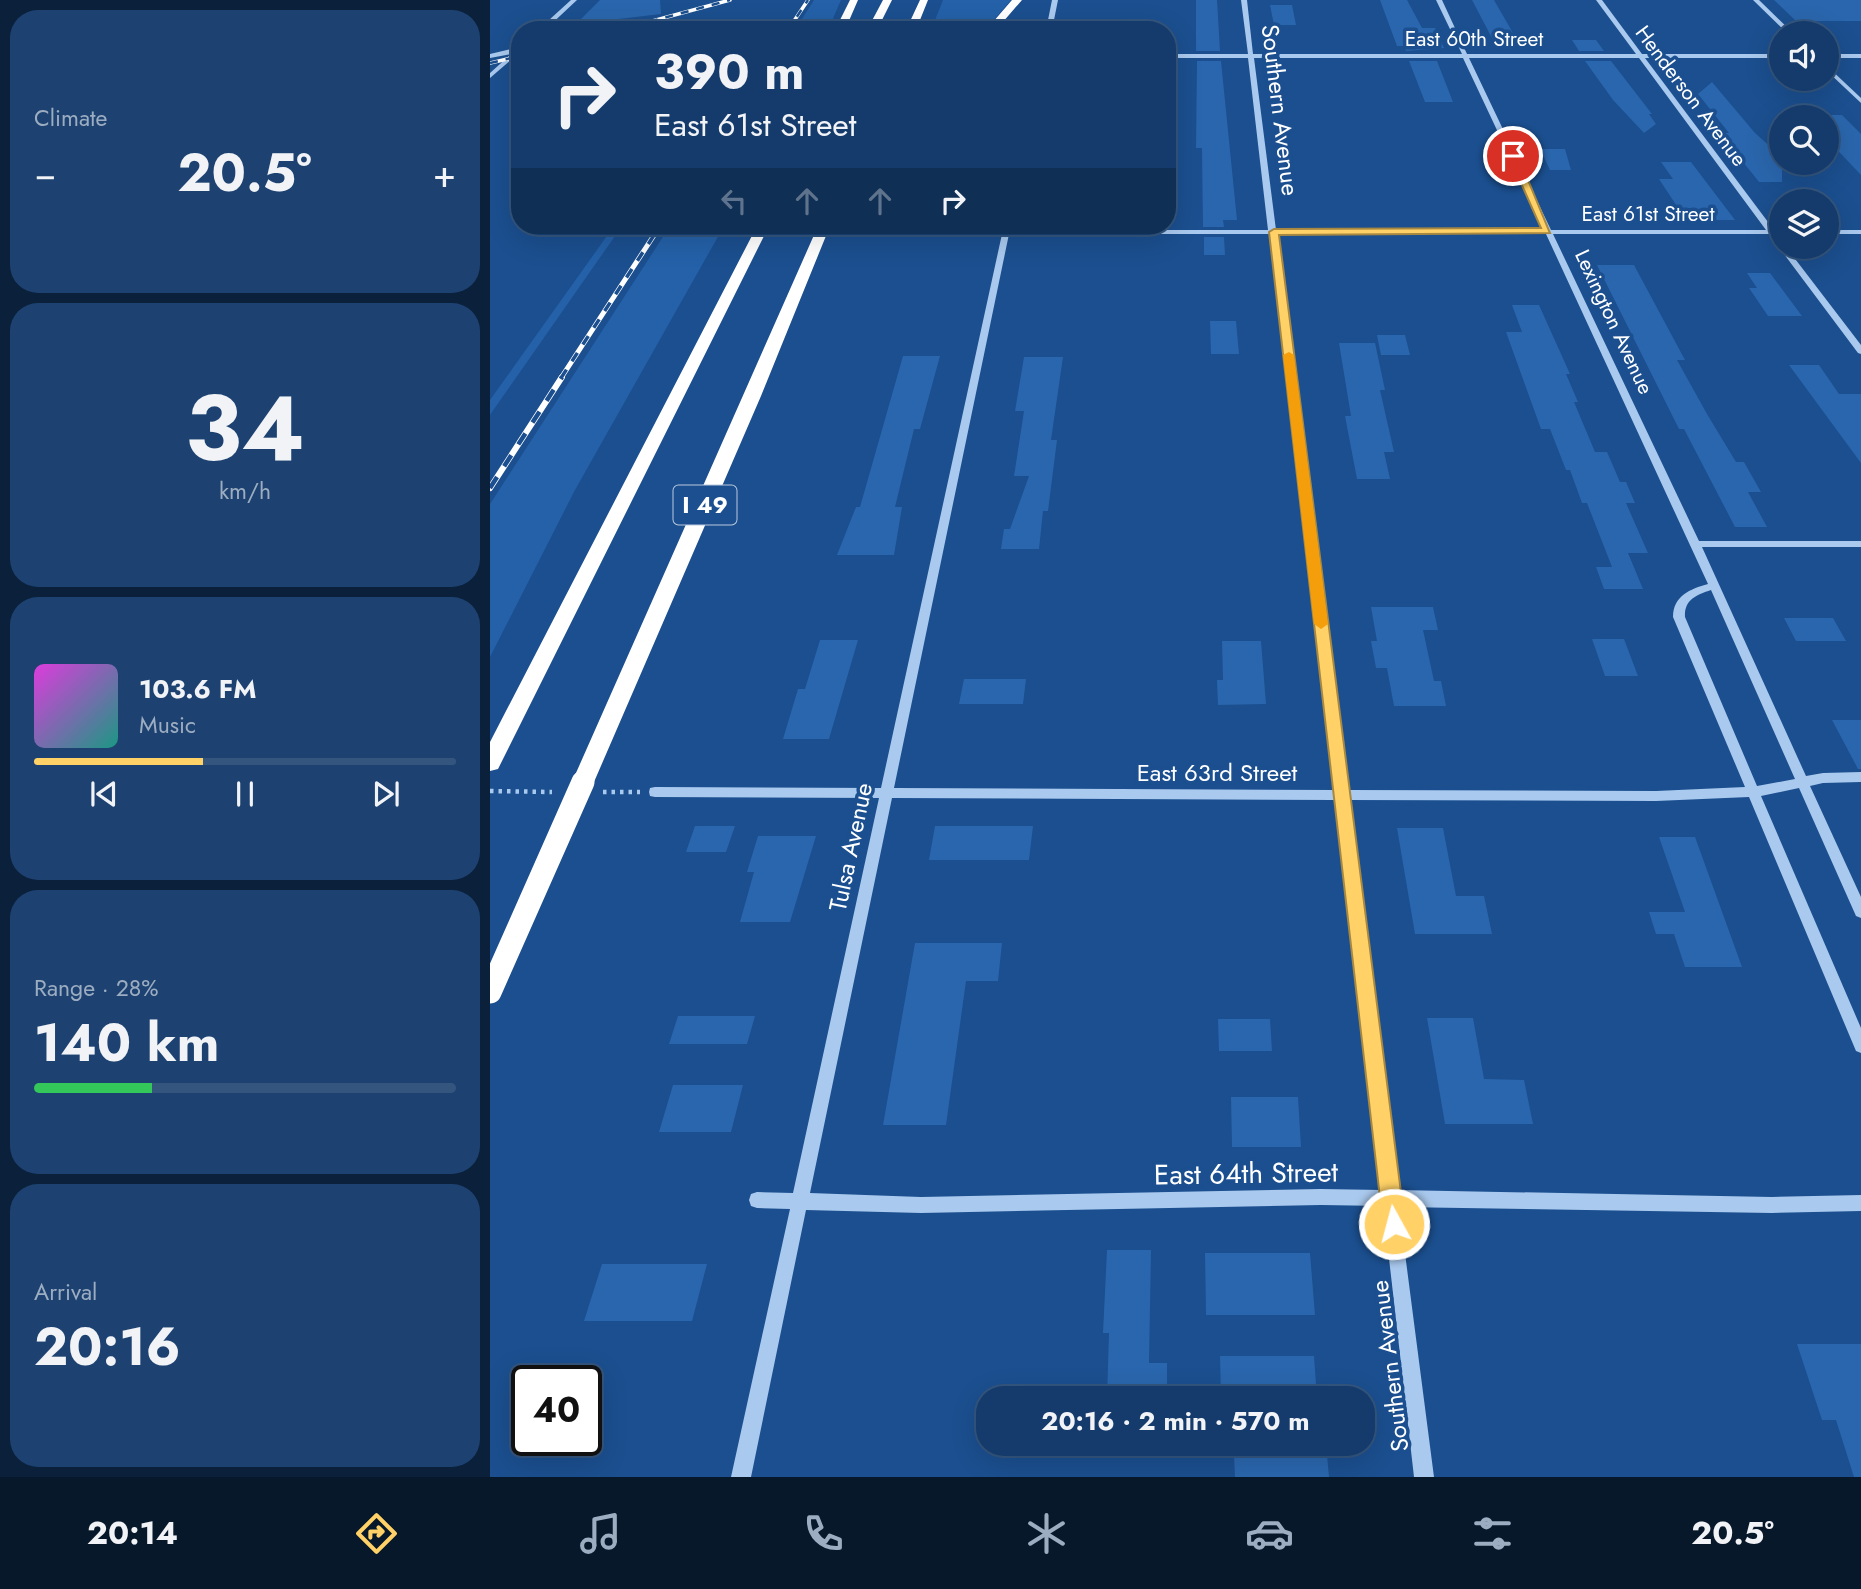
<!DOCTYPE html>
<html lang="en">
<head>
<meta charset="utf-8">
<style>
	body { margin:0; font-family:Jost,sans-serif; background:#1d4271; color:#f1f3f6; height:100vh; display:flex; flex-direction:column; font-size:26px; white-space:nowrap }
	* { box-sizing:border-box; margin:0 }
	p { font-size:23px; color:#9dadc1 }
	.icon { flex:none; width:38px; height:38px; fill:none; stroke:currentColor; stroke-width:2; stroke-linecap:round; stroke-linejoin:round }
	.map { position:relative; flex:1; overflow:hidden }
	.drawer { display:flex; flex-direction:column; gap:10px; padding:10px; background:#0b203b; width:490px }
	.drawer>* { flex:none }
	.hud { position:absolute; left:21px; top:21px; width:665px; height:214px; border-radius:28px; box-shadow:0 7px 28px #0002,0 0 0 2px #33557e; background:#143b6b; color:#f1f3f6; overflow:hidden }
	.fabs { position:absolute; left:1279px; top:21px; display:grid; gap:14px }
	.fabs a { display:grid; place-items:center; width:70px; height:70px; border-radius:50%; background:#143b6b; box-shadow:0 7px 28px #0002,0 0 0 2px #33557e; font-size:35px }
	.speed { position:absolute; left:21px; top:1365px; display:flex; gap:14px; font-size:35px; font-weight:700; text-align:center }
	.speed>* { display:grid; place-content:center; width:91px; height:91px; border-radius:50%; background:#143b6b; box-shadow:0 7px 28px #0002,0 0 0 2px #33557e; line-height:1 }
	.speed .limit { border:4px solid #111; border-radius:10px; background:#fff; color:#111 }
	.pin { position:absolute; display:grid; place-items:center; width:60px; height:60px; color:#fff; margin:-30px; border:4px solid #fff; border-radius:50%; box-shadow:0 2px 7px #0007 }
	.me { position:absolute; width:77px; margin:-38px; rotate:353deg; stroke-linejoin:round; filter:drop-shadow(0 0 5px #0008) }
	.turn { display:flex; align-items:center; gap:24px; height:147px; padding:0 28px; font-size:32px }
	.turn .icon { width:91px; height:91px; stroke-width:2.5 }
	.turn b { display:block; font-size:49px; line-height:60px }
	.lanes { display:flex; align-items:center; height:66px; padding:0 28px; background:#0003; justify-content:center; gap:35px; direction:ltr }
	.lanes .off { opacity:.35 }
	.big { font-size:52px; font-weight:700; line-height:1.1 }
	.drawer .tile { flex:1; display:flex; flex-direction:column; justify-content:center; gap:10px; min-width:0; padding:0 24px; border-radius:28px; background:#1d4271 }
	.drawer .dial { align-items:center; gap:0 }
	.dial b { font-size:91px; line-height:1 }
	.song { display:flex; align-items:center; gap:21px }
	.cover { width:84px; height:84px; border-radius:10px; background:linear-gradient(135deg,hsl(300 70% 55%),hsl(170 70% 35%)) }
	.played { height:7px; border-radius:4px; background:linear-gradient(90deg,#ffd166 40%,#33557e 40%) }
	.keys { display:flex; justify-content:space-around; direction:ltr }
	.heat { display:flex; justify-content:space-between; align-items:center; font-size:38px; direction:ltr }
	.charge { height:10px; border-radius:5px; background:linear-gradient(90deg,#34c759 28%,#33557e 0) }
	.trip { position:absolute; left:486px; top:1386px; width:399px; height:70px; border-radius:28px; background:#143b6b; box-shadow:0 7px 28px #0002,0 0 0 2px #33557e; font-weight:700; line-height:70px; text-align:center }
	.dock { display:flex; height:112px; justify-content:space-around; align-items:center; background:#08182b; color:#9dadc1 }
	.dock .icon { width:49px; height:49px }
	.dock .on { color:#ffd166 }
	.dock b { font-size:32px; color:#f1f3f6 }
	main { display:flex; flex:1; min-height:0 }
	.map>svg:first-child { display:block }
</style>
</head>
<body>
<main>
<section class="drawer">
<div class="tile"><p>Climate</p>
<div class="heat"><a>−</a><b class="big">20.5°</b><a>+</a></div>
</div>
<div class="tile dial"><b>34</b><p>km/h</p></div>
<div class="tile">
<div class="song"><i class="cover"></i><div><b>103.6 FM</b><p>Music</p></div></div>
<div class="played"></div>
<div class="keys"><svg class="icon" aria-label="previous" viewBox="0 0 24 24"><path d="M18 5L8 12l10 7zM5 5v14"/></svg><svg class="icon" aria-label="pause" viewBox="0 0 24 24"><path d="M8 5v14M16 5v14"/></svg><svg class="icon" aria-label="next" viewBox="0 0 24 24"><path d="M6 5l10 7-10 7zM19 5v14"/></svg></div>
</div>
<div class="tile"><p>Range · 28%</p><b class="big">140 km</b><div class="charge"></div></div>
<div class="tile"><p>Arrival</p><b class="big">20:16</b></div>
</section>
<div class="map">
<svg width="1371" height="1477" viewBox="0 0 1371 1477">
	<rect width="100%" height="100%" fill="#1b4f8f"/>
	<path fill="#2461a8" d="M324,0H351L338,30H305Z
		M453,0H521L495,30H441Z
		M124,226H132L0,415V400Z
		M180,226H234L85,490L0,657V504Z"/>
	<path fill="#2a66ad" d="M110,0H170L171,14L86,24Z
		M706,0H727L730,51H706Z
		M890,0H917L932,28H945L954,48L916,51L914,46H907Z
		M982,0H1004L1027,40H1003Z
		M1284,0H1371V21H1306Z
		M780,5H802L806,25H784Z
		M1082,40H1106L1114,51H1089Z
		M707,61H731L747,220H733L734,227H713L712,148H706Z
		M919,61H947L963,102H935Z
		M1095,61H1121L1162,114H1159L1166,124L1154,133L1123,100Z
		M1222,82L1265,133L1292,157V182H1269L1230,133H1239L1208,94Z
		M1337,115H1352L1371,134V175L1337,139Z
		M1050,149H1075L1081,170H1060Z
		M1171,162H1201L1245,220H1196L1169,179H1183Z
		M714,237H734L735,255H714Z
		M1107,265H1144L1195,360H1187L1217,414L1246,462H1254L1271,492H1258L1277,527H1245L1194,429H1189Z
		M1257,273H1280L1312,316H1278L1259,288H1267Z
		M1022,305H1049L1080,374H1076L1088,402H1084L1105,452H1117L1130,482H1136L1145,503H1136L1158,553H1138L1153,589H1114L1106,567H1122L1097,503H1092L1080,470H1076L1060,429H1051L1016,332H1032Z
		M720,321H746L749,354H721Z
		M887,335H915L920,355H891Z
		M849,343H885L895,390H890L904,452H894L900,479H867L855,416H861Z
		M413,356H450L430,429H424L405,507H412L404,555H347L366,507H370Z
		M534,357H573L561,440H567L558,511H553L549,549H511L514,529H520L539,476H524L534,411H525Z
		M1299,365H1329L1349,394H1371V463Z
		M881,607H943L948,630H933L944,681H951L956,706H904L897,668H886L881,641H887Z
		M1294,618H1343L1356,641H1306Z
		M1102,639H1134L1148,676H1115Z
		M330,640H368L339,739H293L308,689H315Z
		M732,641H771L776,704L728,705L727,680H733Z
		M474,679H536L533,704H469Z
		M1342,720H1371V769H1368Z
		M205,826H245L236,852H196Z
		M445,826H543L539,860H439Z
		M907,828H953L966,896H994L1002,934H925Z
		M268,836H326L300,922H250L264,872H257Z
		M1169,837H1205L1252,967H1195L1184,934H1166L1159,912H1195Z
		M425,943H512L508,981H476L456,1125H393Z
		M188,1016H265L257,1044H179Z
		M937,1018H983L994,1079L1034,1080L1043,1124H955Z
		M728,1019H780L782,1051H729Z
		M183,1085H253L241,1132H169Z
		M741,1097H808L811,1147H742Z
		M617,1250H661L659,1363H677V1398H617L619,1333H613Z
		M715,1253H820L825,1315H716Z
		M112,1264H217L202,1321H94Z
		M1307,1344H1371V1477H1364L1346,1420H1332Z
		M730,1356H824L827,1398H731Z
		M744,1455H837L839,1477H745Z"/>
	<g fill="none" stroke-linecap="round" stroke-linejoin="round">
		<path stroke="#a9c9ee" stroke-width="4.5" stroke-dasharray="3.5 5" stroke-linecap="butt" d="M0,791L62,792
			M113,792H150"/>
		<path fill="#a9c9ee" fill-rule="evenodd" d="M81,0H87L55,30H48Z
			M562,0H568L562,30H556Z
			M751,0H757L763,54H972L946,0H952L977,54H1146L1106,0H1112L1152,54H1292V58H1155L1284,230H1292V234H1287L1292,240V247H1296L1371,345V354L1368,353L1279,234H1063L1209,541H1371V547H1212L1316,776L1333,773L1371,772V782L1333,783L1320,786L1371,897V918L1366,916L1309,788L1271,796L1371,1028V1053L1366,1051L1259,797L1166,801L858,800L907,1190L1282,1197L1371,1195V1211L1282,1213L909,1207L944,1477H924L893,1206L831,1205L431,1213L316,1210L261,1477H241L300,1209L267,1208L261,1206L259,1200L261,1194L267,1192L303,1193L389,798L165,797L160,796L159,792L160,788L165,787L391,788L512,234H395L391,232L395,230H512L513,226H521L520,230H778L758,58H677V54H758ZM764,58H973L1054,230H786ZM979,58H1149L1276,230H1061ZM519,234H779L844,790L404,788ZM786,234H1056L1218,584C1200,589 1183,596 1183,617L1255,787L1166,791L857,790ZM1221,590L1305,779L1267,786L1195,617C1194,600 1206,595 1221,590ZM402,798L845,800L891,1190L831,1189L431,1197L320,1193Z
			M1263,0H1269L1303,33H1297Z
			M30,47V52L0,78V73L21,54L0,58V54Z
			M1337,54H1371V58H1337Z
			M1337,66L1371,98V103L1337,71Z
			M1337,230H1371V234H1337Z"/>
		<path fill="#fff" fill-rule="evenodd" d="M360,0H368L355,30H345Z
			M393,0H402L387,30H377Z
			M430,0H438L426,30H416Z
			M522,0H532L506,30H496Z
			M267,226H279L11,763L8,769L0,771V742Z
			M328,226H340L271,396L104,782L101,788L93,791L85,788L82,782Z"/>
		<g stroke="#fff" stroke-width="3.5">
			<path id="rail-far2" d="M129,30L240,0
				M298,30L318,0
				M0,63L30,56"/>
		</g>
		<g stroke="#fff" stroke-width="5">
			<path id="rail-far1" d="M71,378L170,226"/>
		</g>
		<g stroke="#fff" stroke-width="6">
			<path id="rail" d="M0,488L72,377"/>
		</g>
		<use href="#rail-far2" stroke="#1b4f8f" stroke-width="2.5" stroke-dasharray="8" stroke-linecap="butt"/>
		<use href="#rail-far1" stroke="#1b4f8f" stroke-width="3.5" stroke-dasharray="10" stroke-linecap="butt"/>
		<use href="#rail" stroke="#1b4f8f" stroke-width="4.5" stroke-dasharray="13" stroke-linecap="butt"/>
		<path stroke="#fff" stroke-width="23" d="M0,992L93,782"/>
	</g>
	<path fill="#ffd166" stroke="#a68842" stroke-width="2" d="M1023,153L1028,156L1060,233L789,235L915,1224L911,1232L904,1235L896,1232L893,1224L779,232L784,229L1051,228L1019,156Z"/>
	<path fill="#f59e0b" d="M799,352L804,355L838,624L831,629L824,624L793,355Z"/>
	<g text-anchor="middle" stroke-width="7" stroke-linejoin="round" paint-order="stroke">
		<g font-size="21" fill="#fff" stroke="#1b4f8f">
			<text x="984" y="46">East 60th Street</text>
			<text transform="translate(1201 96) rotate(53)" y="7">Henderson Avenue</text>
			<text x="1158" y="221">East 61st Street</text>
			<text transform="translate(1124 322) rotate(65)" y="7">Lexington Avenue</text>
		</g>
		<rect fill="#1b4f8f" stroke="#bbcadd" stroke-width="2" x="183.5" y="485.5" width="63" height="39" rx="5"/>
		<g font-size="23" font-weight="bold" fill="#fff">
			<text x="215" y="513">I 49</text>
		</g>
		<g font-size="24" fill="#fff" stroke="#1b4f8f">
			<text transform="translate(790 110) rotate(83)" y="8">Southern Avenue</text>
			<text x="727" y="781">East 63rd Street</text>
			<text transform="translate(361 847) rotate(-78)" y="8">Tulsa Avenue</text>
			<text transform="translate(900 1366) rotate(-97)" y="8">Southern Avenue</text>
		</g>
		<g font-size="28" fill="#fff" stroke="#1b4f8f">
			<text transform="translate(756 1173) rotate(-1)" y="10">East 64th Street</text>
		</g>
	</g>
</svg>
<div class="fabs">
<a><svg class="icon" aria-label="sound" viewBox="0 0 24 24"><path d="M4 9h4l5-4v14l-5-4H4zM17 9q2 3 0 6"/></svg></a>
<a><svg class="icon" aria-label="search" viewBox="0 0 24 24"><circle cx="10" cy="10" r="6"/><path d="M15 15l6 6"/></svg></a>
<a><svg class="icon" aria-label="layers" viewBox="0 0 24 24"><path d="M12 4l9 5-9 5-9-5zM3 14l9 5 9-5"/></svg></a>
</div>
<div class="speed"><div class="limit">40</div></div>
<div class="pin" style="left:1023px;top:156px;background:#d93025"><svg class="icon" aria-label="arrive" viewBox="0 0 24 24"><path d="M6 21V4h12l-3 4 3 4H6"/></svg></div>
<svg class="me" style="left:904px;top:1224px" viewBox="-20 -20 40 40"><circle r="17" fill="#ffd166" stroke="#fff" stroke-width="3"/><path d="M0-11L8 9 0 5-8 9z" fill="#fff"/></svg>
<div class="trip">20:16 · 2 min · 570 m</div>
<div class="hud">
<div class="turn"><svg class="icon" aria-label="right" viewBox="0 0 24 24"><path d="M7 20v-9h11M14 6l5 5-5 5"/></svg><div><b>390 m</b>East 61st Street</div></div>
<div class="lanes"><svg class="icon off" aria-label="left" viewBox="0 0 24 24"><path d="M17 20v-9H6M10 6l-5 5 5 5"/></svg><svg class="icon off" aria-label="ahead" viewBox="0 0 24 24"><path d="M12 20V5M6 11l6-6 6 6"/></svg><svg class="icon off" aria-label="ahead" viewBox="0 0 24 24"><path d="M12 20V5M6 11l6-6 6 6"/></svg><svg class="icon" aria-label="right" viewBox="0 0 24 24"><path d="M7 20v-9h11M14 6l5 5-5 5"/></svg></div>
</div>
</div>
</main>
<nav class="dock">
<b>20:14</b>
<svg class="icon on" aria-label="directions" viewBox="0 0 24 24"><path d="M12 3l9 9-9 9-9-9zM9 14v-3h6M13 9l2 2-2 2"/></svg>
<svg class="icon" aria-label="music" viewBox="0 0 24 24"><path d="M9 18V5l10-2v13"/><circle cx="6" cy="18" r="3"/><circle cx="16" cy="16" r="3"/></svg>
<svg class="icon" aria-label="phone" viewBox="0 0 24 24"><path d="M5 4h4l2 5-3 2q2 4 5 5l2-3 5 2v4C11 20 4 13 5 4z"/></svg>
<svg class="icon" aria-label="climate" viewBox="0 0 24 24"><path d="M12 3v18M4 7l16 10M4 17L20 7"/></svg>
<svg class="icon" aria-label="car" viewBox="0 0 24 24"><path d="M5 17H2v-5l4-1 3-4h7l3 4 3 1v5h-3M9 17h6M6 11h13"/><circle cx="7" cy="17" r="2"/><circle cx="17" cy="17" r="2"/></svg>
<svg class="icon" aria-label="filters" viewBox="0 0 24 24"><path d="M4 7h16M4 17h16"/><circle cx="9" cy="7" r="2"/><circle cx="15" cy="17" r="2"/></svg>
<b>20.5°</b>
</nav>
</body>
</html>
